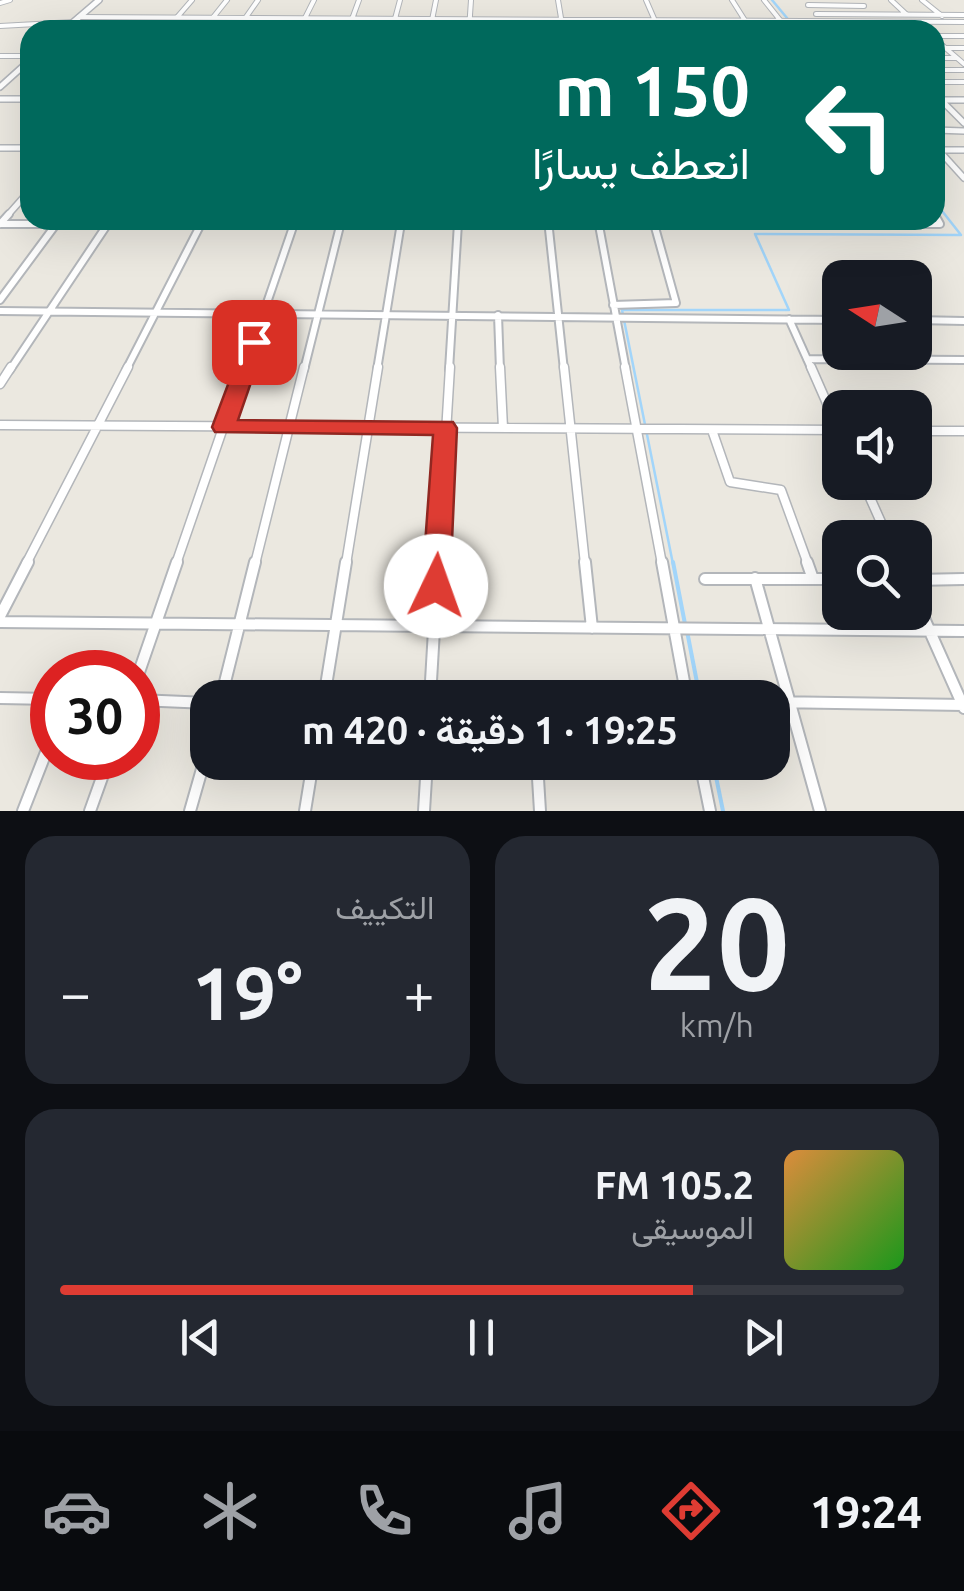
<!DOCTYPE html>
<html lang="ar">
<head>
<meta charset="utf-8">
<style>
	body { margin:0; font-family:Ubuntu,Vazirmatn,sans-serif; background:#242831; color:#f1f3f6; direction:rtl; height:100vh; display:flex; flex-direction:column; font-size:38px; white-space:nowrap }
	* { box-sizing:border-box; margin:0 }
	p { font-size:32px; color:#9ea1a6 }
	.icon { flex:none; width:55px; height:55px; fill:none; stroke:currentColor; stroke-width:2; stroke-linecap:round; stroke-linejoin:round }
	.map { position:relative; height:811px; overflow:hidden; direction:ltr }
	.details { display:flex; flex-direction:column; gap:25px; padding:25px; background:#0d0f14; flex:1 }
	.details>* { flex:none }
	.guide { position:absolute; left:20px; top:20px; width:925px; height:210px; border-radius:30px; box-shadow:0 10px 40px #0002; direction:rtl; background:#00695c; color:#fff; overflow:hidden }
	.needle { width:65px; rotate:282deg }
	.controls { position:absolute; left:822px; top:260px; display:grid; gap:20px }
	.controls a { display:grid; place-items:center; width:110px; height:110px; border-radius:20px; background:#171b24; box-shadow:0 10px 40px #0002; font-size:50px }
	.speed { position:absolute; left:30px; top:650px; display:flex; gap:20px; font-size:50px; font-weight:700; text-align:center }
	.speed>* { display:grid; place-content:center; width:130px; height:130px; border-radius:50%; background:#171b24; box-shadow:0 10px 40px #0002; line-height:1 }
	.speed .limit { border:15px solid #d22; background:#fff; color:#111 }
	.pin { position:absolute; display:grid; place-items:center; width:85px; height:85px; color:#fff; margin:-42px; border-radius:20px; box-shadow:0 5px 15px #0006 }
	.me { position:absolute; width:110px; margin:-55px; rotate:3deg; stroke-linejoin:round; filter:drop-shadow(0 0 8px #0008) }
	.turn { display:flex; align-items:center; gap:35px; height:210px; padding:0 30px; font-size:45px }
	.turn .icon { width:130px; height:130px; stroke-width:2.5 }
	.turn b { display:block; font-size:70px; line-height:85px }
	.big { font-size:75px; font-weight:700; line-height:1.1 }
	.details .card { flex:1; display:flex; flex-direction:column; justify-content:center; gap:15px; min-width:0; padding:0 35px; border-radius:30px; background:#242831 }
	.details .dial { align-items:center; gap:0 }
	.dial b { font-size:130px; line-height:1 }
	.song { display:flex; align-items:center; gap:30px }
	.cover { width:120px; height:120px; border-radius:15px; background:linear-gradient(135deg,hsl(30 70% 55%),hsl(120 70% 35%)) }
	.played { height:10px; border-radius:5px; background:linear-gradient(90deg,#de3c33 75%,#363941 75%) }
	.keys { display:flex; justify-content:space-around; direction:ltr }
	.heat { display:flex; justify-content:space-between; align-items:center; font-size:55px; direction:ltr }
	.details .tiles { flex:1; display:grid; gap:25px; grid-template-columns:1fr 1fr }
	.card:last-child { grid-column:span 2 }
	.trip { position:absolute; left:190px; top:680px; width:600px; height:100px; border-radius:30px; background:#171b24; box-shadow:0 10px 40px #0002; font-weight:700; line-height:100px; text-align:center; direction:rtl }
	.tabs { display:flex; height:160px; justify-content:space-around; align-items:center; background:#090b0e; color:#9ea1a6 }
	.tabs .icon { width:70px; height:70px }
	.tabs .active { color:#de3c33 }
	.tabs b { font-size:45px; color:#f1f3f6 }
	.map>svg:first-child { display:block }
</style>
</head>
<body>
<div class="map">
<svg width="964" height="811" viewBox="0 0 964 811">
	<rect width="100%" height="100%" fill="#ebe8e0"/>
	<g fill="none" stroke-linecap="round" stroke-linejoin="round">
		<path stroke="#a2d5fa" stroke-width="2.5" d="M772,0L797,30
			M673,564L622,310H789L755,234L961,235L935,202"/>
		<path stroke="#a2d5fa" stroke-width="4" d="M673,562L685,624
			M687,631L700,698
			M713,762L723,811"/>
		<g stroke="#b3b6ba" stroke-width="6">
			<path id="street-far4" d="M558,0L563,30
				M646,0L659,30
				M732,0L751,30
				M764,0L788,30
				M891,0L906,14
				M922,0L942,16
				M0,3L10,0
				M808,5L864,6
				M816,14L964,15
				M79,17L964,22
				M0,26L73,22
				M166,30L192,0
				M203,30L227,0
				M237,30L258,0
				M299,30L314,0
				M348,30L359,0
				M392,30L400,0
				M430,30L436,0
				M469,30L471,0
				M935,36H964
				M935,39L964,64
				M935,48H964
				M0,56H30
				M935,58H955
				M935,70H964
				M935,82H964"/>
		</g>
		<g stroke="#b3b6ba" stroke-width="8">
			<path id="street-far3" d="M935,94L964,123
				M0,99H30
				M939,100H964
				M935,130L964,131
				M935,146L964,178
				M0,148H30
				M939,150H964
				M7,216L30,190"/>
		</g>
		<g stroke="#b3b6ba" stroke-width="10">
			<path id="street-far2" d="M548,220L564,370
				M598,220L626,370
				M0,224H940L935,215
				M0,224L9,214
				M0,300L57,223
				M613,305L676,303L653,220
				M0,311L840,320
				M498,315L500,370
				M789,319L812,370
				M915,320L964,321
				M807,359L964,360
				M10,370L109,222
				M126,370L201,224
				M244,370L295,221
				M304,370L341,222
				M377,370L401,223
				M449,370L458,223"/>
		</g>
		<g stroke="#b3b6ba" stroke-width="11">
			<path id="street-far1" d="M500,367L503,428
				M564,367L585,564
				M625,367L662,564
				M811,367L840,433
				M0,384L11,367
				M0,425L840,430
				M712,430L730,482L781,490L808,564
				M915,431H964
				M863,482L888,538
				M26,564L128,367
				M176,564L244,367
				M255,564L304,367
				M346,564L378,367
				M438,564L450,367"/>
		</g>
		<g stroke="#b3b6ba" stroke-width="14">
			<path id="street" d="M585,562L592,628
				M662,562L687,698
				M807,562L813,579
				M755,578L820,811
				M705,579H840
				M915,580L964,579
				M915,598L964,708
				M0,616L28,562
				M0,622L964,631
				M138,675L177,562
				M0,698L52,699
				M221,698L255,562
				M324,698L346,562
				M430,698L438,562
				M138,700L208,703
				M772,702L964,705
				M537,762L540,811
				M700,762L710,811
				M23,811L52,737
				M90,811L109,758
				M190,811L208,748
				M305,811L313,762
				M424,811L427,762"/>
		</g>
		<g stroke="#b2b5ba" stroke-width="8">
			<path id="secondary" d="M64,30L99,0
				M0,87L30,60"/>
		</g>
		<use href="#street-far4" stroke="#fff" stroke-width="4"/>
		<use href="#street-far3" stroke="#fff" stroke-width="5"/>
		<use href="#street-far2" stroke="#fff" stroke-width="6"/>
		<use href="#street-far1" stroke="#fff" stroke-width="8"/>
		<use href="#street" stroke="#fff" stroke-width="10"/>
		<use href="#secondary" stroke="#fff" stroke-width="5"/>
	</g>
	<path fill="#de3c33" stroke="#902721" stroke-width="2.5" d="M254,335L265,342L238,420L453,422L457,428L450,586L446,594L436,597L426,594L422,586L433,435L215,432L212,427L244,342Z"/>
</svg>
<div class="controls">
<a><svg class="needle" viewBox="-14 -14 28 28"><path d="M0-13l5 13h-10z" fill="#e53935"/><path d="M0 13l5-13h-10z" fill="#9ea1a6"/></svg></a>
<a><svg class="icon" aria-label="sound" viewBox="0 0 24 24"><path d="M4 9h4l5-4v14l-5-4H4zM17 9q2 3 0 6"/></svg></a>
<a><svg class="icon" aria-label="search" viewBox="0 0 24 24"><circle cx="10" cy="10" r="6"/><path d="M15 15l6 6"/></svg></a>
</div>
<div class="speed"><div class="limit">30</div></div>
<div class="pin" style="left:254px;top:342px;background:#d93025"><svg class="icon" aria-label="arrive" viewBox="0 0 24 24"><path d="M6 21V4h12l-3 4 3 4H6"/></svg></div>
<svg class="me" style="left:436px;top:586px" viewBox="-20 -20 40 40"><circle r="19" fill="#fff"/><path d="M0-13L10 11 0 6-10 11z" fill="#de3c33"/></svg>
<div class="trip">19:25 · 1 دقيقة · 420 m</div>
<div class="guide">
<div class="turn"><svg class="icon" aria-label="left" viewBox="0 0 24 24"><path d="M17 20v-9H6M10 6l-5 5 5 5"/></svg><div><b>150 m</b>انعطف يسارًا</div></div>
</div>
</div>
<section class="details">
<div class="tiles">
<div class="card dial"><b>20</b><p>km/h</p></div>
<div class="card"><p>التكييف</p>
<div class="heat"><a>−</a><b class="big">19°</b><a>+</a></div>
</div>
<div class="card">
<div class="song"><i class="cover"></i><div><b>105.2 FM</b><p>الموسيقى</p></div></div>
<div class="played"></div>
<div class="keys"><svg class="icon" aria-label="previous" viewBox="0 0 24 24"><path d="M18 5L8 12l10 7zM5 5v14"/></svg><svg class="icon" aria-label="pause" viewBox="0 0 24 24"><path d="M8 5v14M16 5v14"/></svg><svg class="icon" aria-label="next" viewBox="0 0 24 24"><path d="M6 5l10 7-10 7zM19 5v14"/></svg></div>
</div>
</div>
</section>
<nav class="tabs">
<b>19:24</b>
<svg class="icon active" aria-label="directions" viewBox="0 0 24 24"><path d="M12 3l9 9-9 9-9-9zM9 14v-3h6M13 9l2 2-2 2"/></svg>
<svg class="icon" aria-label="music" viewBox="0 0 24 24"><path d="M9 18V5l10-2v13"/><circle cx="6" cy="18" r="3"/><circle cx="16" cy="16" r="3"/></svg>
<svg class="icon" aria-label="phone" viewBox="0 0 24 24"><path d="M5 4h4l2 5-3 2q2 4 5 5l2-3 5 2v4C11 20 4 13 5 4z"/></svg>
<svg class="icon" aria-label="climate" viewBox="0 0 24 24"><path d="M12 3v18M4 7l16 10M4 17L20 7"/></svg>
<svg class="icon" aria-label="car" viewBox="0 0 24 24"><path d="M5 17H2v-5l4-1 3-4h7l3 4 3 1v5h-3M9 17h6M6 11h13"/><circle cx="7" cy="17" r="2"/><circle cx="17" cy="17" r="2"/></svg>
</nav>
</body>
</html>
